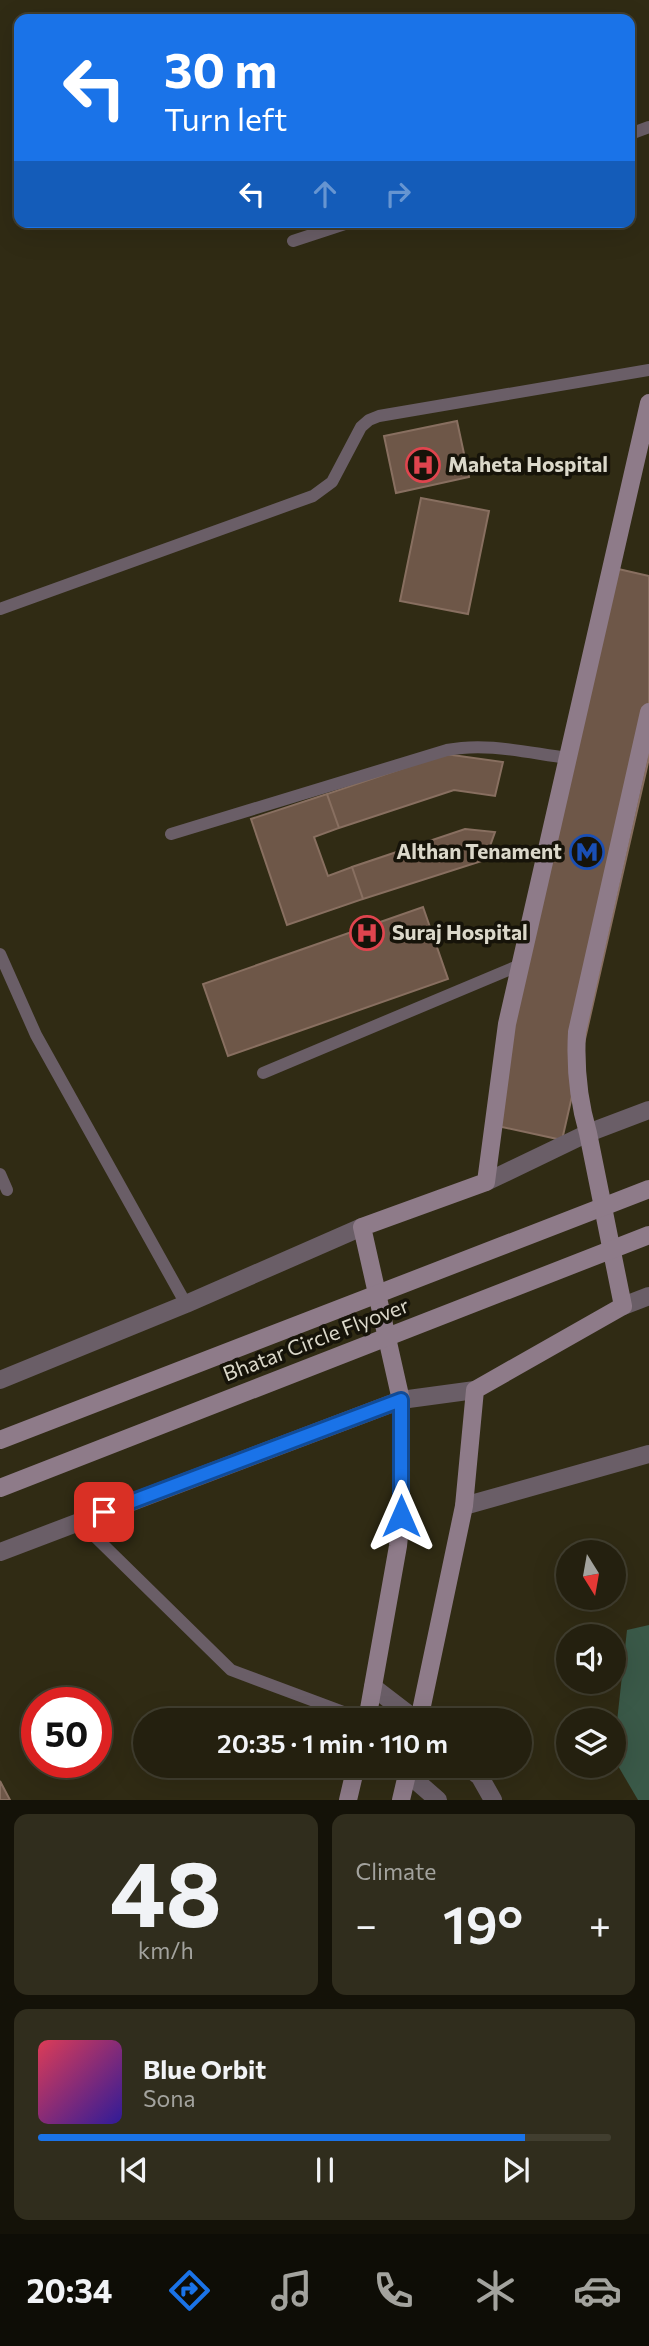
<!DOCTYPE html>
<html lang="en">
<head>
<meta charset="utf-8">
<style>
	body { margin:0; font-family:Commissioner,sans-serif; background:#302d1d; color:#f1f3f6; height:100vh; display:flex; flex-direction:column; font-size:26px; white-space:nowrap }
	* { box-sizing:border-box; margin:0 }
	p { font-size:23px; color:#a3a39e }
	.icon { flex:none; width:38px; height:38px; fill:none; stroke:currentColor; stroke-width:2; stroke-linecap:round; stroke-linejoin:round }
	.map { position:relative; height:1800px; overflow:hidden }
	.side { display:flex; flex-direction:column; gap:14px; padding:14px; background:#141208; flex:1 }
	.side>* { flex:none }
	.banner { position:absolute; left:14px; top:14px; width:621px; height:214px; border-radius:14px; box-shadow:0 7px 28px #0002,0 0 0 2px #413e2f; background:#1a73e8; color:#fff; overflow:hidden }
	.needle { width:46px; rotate:169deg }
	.controls { position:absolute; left:556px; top:1540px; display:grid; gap:14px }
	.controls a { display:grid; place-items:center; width:70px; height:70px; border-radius:50%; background:#24200f; box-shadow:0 7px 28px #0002,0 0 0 2px #413e2f; font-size:35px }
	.speed { position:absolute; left:21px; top:1687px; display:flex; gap:14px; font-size:35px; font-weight:700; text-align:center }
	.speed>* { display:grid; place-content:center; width:91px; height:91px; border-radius:50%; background:#24200f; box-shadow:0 7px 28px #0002,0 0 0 2px #413e2f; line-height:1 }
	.speed .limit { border:10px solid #d22; background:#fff; color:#111 }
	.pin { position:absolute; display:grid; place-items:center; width:60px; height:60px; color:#fff; margin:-30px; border-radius:14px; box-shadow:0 4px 10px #0006 }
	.me { position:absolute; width:77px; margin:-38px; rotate:0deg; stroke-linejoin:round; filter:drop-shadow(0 0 5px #0008) }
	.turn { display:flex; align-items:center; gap:24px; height:147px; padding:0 35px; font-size:32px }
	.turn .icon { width:91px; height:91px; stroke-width:2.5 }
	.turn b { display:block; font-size:49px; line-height:60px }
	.lanes { display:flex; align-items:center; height:66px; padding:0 35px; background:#0003; justify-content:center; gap:35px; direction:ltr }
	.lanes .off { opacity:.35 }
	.big { font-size:52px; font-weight:600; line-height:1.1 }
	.side .tile { flex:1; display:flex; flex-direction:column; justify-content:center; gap:10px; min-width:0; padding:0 24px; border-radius:14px; background:#302d1d }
	.side .dial { align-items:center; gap:0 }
	.dial b { font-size:91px; line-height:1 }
	.song { display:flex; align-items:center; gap:21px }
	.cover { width:84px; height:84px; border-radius:10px; background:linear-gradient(135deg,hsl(350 70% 55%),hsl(250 70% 35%)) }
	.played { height:7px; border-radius:4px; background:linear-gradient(90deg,#1a73e8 85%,#413e2f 85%) }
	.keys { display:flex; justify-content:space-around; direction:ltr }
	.heat { display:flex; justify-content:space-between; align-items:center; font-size:38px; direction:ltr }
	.side .tiles { flex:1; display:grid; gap:14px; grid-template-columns:1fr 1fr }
	.tile:last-child { grid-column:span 2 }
	.trip { position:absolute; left:133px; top:1708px; width:399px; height:70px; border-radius:35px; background:#24200f; box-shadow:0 7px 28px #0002,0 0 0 2px #413e2f; font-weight:600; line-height:70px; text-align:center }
	.dock { display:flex; height:112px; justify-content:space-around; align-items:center; background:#0e0d06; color:#a3a39e }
	.dock .icon { width:49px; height:49px }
	.dock .current { color:#1a73e8 }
	.dock b { font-size:32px; color:#f1f3f6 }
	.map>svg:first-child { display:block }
</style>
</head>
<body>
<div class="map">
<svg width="649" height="1800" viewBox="0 0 649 1800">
	<rect width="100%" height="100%" fill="#302b14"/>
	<path fill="#3a5948" d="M649,1625V1800H638L614,1759V1749L627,1630Z"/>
	<path fill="#6e5748" stroke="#886f60" stroke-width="2" d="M457,421L469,477L396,493L384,436Z
		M421,498L489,511L468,614L400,601Z
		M614,568L649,576V758L562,1140L488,1124Z
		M445,754L503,762L495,796L454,790L339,828L327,794Z
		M327,794L339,828L314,837L328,876L352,867L363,899L287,925L251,819Z
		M465,829L495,832L485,860L363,899L352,867Z
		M423,907L448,979L228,1056L203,984Z
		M0,1781L10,1800H0Z"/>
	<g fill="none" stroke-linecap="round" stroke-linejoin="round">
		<path stroke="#6a5e67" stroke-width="12" d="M630,134L649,127
			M293,241L351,222
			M0,609L313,496L332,482L361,427L369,420L379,416L649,370
			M171,834L447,750C487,742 528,753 568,758
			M0,954L36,1035L186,1304
			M263,1073L520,965
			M0,1174L7,1190
			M79,1521L231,1670L365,1720"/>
		<path stroke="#6a5e67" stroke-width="18" d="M464,1506L649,1454"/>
		<path stroke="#6a5e67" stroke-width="18" d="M486,1182L588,1133L649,1110
			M623,1306L649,1296
			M0,1380L186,1304L362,1227
			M0,1552L401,1400L475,1390
			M373,1687L416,1720
			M399,1766L438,1800
			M467,1766L480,1777L493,1800"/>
		<path stroke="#8e7b89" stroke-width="18" d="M367,1720L398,1546L401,1516V1400L362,1227L486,1182L507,1024L649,403
			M419,1720L464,1506L475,1390L623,1306L588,1133C578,1099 575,1067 577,1032L649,712
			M348,1800L356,1766
			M401,1800L409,1766"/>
		<path stroke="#8e7b89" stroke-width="18" d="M0,1440L649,1189
			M0,1488L649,1235"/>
	</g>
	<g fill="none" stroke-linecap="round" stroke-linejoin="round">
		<g stroke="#114b97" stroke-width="18">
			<path id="route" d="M104,1512L401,1400V1516"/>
		</g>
		<use href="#route" stroke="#1a73e8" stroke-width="12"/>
	</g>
	<defs>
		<g id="hospital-ring" transform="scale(1.75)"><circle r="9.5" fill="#161309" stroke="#e0444e" stroke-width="1.5"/><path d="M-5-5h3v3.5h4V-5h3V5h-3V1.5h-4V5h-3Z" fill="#e0444e"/></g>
		<g id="metro-ring" transform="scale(1.75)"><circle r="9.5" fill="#161309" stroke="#1a4fb4" stroke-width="1.5"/><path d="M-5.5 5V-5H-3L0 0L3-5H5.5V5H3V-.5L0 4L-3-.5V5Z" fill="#1a4fb4"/></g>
	</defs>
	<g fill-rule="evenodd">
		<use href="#hospital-ring" x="423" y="465"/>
		<use href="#metro-ring" x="587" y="852"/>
		<use href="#hospital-ring" x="367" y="933"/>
	</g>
	<g text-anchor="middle" stroke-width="7" stroke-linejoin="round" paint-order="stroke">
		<g font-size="21" font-weight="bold" fill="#dbd8ca" stroke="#161309" text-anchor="start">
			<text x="448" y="472">Maheta Hospital</text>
			<text x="562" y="859" text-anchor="end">Althan Tenament</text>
			<text x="392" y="940">Suraj Hospital</text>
		</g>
		<g font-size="21" fill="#dbd8ca" stroke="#161309">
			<text transform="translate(316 1340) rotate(-21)" y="7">Bhatar Circle Flyover</text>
		</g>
	</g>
</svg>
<div class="controls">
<a><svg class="needle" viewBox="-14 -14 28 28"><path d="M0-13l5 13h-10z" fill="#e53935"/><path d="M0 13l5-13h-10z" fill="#a3a39e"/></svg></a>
<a><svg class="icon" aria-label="sound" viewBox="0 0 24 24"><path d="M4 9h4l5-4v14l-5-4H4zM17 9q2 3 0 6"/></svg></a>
<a><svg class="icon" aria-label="layers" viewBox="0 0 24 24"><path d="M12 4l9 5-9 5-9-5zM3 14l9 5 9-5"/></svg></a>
</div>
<div class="speed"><div class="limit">50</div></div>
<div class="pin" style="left:104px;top:1512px;background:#d93025"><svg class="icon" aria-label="arrive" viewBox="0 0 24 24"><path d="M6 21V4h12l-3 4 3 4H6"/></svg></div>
<svg class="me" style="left:401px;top:1516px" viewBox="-20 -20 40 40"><path d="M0-17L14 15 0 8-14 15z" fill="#1a73e8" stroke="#fff" stroke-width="4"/></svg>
<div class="trip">20:35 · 1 min · 110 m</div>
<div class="banner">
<div class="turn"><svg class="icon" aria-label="left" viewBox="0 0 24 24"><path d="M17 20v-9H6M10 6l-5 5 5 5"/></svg><div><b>30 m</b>Turn left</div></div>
<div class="lanes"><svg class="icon" aria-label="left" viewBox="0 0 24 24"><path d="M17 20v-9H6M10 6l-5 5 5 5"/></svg><svg class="icon off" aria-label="ahead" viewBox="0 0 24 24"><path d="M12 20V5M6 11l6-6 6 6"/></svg><svg class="icon off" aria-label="right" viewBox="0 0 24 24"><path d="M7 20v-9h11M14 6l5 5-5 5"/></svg></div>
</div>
</div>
<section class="side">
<div class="tiles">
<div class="tile dial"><b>48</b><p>km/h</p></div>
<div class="tile"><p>Climate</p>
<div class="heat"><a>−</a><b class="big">19°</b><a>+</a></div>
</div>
<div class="tile">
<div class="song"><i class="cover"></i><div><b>Blue Orbit</b><p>Sona</p></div></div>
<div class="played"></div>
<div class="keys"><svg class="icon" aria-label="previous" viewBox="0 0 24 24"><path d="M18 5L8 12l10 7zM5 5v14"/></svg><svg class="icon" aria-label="pause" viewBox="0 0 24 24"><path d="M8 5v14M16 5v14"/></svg><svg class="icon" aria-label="next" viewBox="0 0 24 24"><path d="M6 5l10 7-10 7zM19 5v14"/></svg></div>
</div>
</div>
</section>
<nav class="dock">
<b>20:34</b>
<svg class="icon current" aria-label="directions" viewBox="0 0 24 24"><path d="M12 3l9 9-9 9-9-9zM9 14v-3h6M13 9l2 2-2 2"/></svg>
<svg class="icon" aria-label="music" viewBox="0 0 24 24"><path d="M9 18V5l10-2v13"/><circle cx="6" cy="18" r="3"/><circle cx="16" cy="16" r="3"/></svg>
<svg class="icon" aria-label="phone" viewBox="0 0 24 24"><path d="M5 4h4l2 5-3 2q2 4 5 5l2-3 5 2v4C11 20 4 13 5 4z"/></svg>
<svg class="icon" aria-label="climate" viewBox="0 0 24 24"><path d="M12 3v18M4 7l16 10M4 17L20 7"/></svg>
<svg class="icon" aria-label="car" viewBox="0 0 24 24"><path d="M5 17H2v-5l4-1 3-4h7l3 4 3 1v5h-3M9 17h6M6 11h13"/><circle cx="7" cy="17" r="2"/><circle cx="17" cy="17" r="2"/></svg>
</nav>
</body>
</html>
